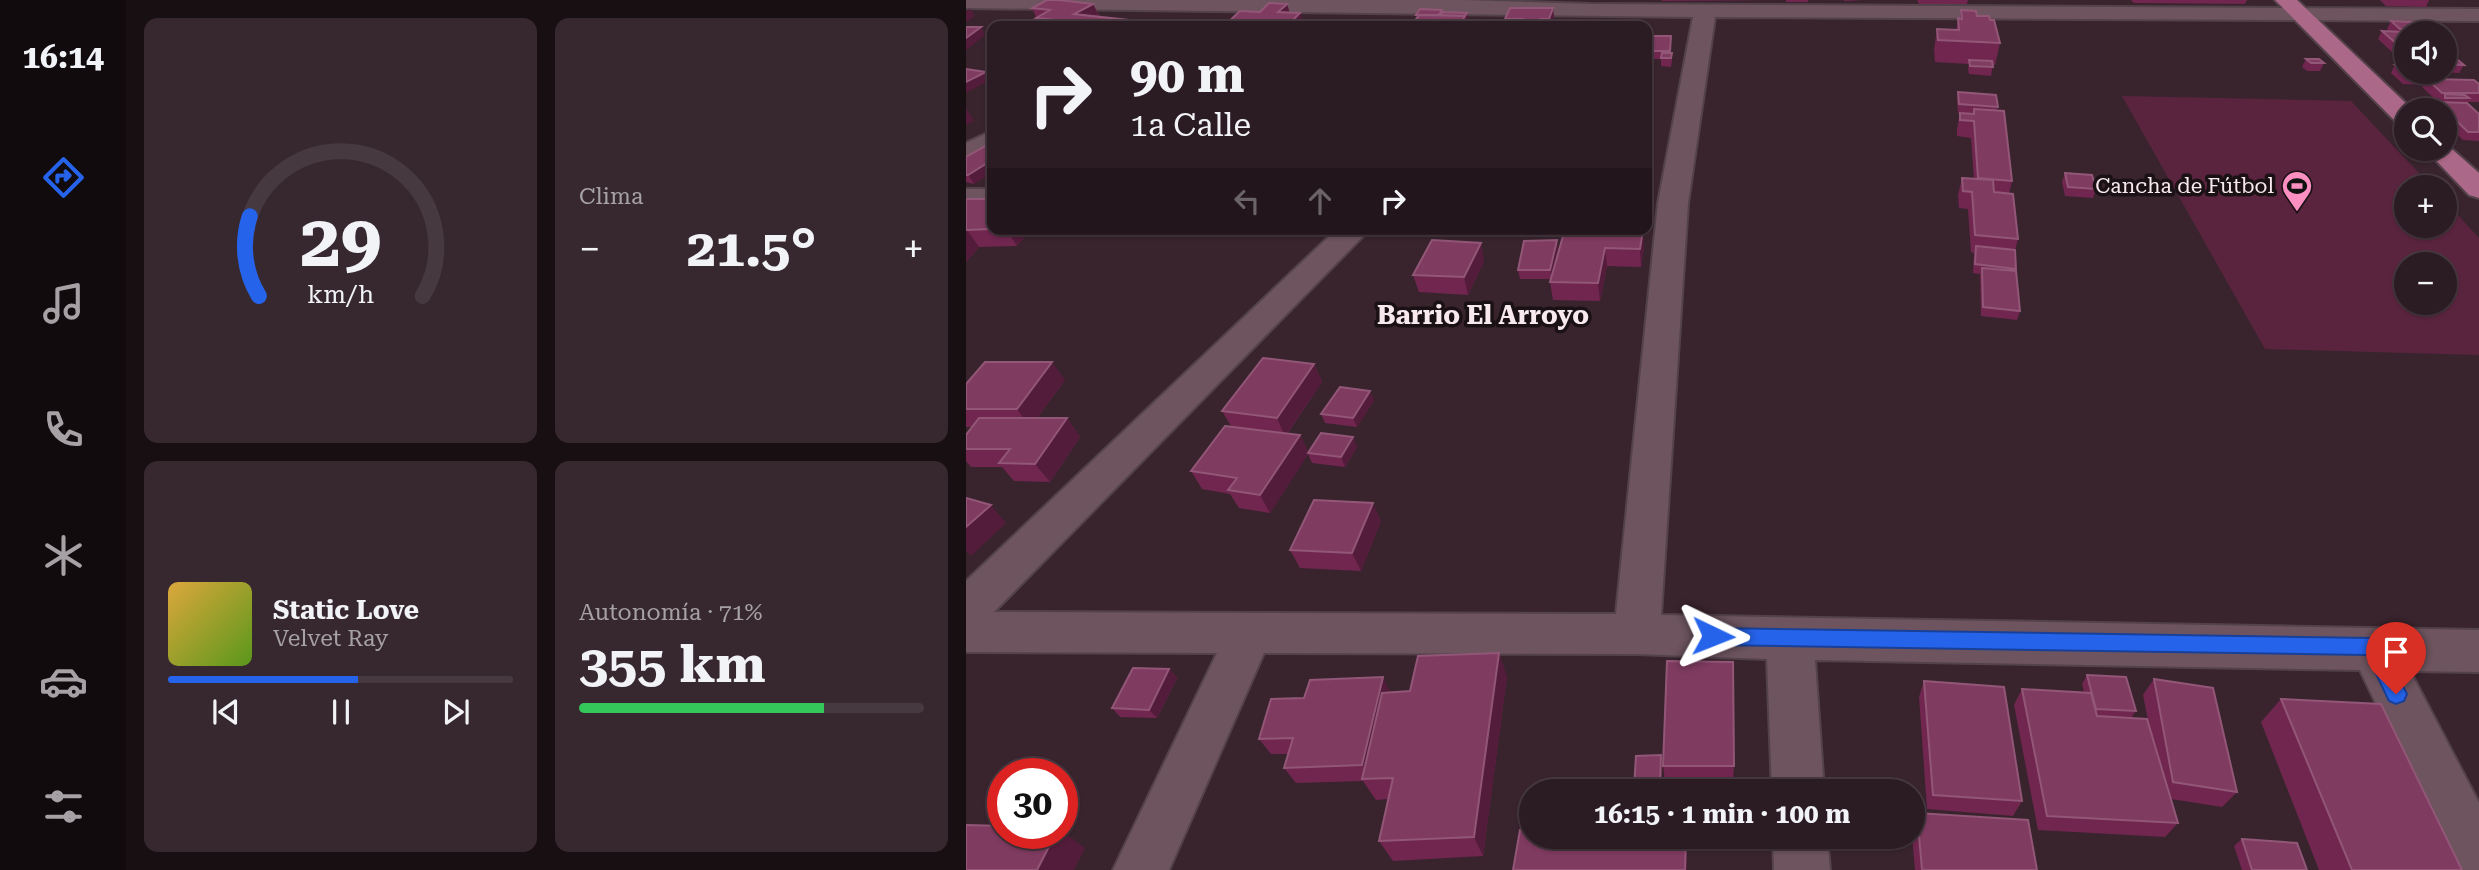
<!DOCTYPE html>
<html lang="es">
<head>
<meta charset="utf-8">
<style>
	body { margin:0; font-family:"Roboto Serif",serif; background:#37282f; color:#f1f3f6; height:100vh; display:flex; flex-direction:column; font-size:26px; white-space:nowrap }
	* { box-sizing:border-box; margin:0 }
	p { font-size:23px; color:#a6a1a5 }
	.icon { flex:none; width:38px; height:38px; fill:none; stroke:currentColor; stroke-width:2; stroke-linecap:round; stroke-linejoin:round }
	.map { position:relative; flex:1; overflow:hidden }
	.details { display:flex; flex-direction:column; gap:18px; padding:18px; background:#180f13; width:840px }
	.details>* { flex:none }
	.banner { position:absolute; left:21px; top:21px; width:665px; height:214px; border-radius:14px; box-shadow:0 2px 5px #0004,0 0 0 2px #473940; background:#2b1b22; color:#f1f3f6; overflow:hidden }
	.tools { position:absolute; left:1428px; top:21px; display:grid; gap:14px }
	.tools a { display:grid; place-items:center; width:63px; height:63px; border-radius:50%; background:#2b1b22; box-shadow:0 2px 5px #0004,0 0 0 2px #473940; font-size:35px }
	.speed { position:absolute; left:21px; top:758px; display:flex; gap:14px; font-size:35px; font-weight:700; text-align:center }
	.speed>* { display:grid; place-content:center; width:91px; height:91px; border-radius:50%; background:#2b1b22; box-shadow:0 2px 5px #0004,0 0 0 2px #473940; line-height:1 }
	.speed .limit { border:10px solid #d22; background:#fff; color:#111 }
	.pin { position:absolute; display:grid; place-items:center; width:60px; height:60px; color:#fff; margin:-72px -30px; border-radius:50% 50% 50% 0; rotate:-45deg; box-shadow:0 0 7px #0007 }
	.pin .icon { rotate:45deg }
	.me { position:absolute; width:77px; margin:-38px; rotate:92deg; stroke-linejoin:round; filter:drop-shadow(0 0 5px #0008) }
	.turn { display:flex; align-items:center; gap:24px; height:147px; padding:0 28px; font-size:32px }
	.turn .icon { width:91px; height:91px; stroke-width:2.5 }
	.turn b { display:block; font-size:49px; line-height:60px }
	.lanes { display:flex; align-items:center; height:66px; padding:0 28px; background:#0003; justify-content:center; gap:35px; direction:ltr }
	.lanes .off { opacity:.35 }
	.big { font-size:52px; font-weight:700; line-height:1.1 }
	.details .tile { flex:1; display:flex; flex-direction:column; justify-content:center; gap:10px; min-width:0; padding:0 24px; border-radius:14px; background:#37282f }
	.details .dial { align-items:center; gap:0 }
	.dial svg { height:182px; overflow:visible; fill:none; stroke:#473940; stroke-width:7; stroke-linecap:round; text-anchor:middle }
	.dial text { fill:#f1f3f6; stroke:none }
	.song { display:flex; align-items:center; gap:21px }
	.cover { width:84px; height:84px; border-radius:10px; background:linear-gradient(135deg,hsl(40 70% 55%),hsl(90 70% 35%)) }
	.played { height:7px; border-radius:4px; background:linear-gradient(90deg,#2563eb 55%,#473940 55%) }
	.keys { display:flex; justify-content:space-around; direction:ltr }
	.heat { display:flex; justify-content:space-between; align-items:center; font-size:38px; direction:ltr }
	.charge { height:10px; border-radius:5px; background:linear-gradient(90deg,#34c759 71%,#473940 0) }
	.details .tiles { flex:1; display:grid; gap:18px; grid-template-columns:repeat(2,1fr) }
	.trip { position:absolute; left:553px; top:779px; width:406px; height:70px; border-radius:35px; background:#2b1b22; box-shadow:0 2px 5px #0004,0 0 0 2px #473940; font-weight:700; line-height:70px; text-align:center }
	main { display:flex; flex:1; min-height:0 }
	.menu { display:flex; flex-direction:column; width:126px; justify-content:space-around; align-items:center; background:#110b0e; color:#a6a1a5 }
	.menu .icon { width:49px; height:49px }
	.menu .selected { color:#2563eb }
	.menu b { font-size:32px; color:#f1f3f6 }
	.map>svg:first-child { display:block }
</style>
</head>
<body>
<main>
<nav class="menu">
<b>16:14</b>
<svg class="icon selected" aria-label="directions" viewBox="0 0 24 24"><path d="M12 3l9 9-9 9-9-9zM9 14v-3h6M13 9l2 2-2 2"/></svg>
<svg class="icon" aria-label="music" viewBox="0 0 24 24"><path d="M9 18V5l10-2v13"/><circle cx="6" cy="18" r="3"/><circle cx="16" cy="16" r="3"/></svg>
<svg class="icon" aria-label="phone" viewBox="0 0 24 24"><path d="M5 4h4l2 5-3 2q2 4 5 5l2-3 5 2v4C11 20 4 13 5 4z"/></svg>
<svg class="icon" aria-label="climate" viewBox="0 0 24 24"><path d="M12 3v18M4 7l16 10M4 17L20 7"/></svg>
<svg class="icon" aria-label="car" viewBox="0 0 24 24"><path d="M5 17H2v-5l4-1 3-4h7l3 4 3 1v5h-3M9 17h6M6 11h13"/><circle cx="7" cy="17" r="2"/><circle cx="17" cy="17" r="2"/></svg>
<svg class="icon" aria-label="filters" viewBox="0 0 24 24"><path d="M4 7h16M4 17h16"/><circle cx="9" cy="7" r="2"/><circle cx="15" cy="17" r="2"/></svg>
</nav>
<section class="details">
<div class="tiles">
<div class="tile dial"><svg viewBox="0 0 100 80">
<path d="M14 69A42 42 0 1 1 86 69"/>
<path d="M14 69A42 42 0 0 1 10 34" stroke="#2563eb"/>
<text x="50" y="56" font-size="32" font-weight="700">29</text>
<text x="50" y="72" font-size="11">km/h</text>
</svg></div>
<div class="tile"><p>Clima</p>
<div class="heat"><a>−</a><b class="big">21.5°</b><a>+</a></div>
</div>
<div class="tile">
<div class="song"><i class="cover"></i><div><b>Static Love</b><p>Velvet Ray</p></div></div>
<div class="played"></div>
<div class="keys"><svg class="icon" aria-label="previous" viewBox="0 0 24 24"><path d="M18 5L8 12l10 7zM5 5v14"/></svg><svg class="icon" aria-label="pause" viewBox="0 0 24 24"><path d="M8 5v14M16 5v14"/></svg><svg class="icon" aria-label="next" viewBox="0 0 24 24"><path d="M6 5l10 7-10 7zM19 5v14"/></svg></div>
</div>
<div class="tile"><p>Autonomía · 71%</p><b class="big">355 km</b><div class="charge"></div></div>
</div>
</section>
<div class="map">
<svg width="1513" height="870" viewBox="0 0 1513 870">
	<rect width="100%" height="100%" fill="#39242e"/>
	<path fill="#5a243f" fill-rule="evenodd" d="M1156,96L1385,101L1466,187H1440V226H1479V201L1513,238V355L1299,349ZM1440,264H1479V303H1440Z"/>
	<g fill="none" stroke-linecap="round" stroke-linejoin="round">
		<g stroke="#54424a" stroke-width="4">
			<path id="minor" d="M0,0H499L624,4L1513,9V21L749,17L722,203L695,615L1513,630V672L1444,671L1513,803V870H1489L1394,670L849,660L858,791H806L801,659L671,654L298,653L203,870H147L251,653L0,652V581L371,229H404L28,612L650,614L692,203L727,17L0,8Z
				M26,131V150L0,162V143Z
				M0,189H26V207H0Z
				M807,836H861L864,870H808Z"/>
		</g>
		<g stroke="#54424a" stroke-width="4">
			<path id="major" d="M1309,0H1331L1447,110H1440V126L1431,123Z
				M1479,143L1513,173V198L1503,195L1459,149H1479Z"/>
		</g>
		<use href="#minor" fill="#6d545f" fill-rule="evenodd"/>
		<use href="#major" fill="#ac6888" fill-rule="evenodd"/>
	</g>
	<path fill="#70264f" d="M696,0H817L696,1Z
		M820,0H842V2H820Z
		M878,0H897L878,1Z
		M951,0H1002L1001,4H953Z
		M1165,0H1281L1279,4L1168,3Z
		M1414,0H1463L1460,7L1420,6Z
		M127,4L134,17L175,26H74L66,8Z
		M995,10L1024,20L1034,43L1029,65H1027L1025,76L1003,74L1002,69L1003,64L969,62L968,50L971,29L990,30L992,18H994Z
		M588,16L584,26H540L539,19Z
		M1425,21L1456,29L1454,33H1440V53H1427L1412,39L1416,31H1423L1421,29Z
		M687,36H705V53H706V61L705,67L695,66V59H686L681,72V52H685Z
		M1479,55L1498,65L1493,73L1470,72L1475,77L1473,79L1513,84V102H1501L1500,103L1513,114V141L1497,140L1479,123V110H1467L1471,102L1475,101H1471L1456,87L1458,85L1437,84L1425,73L1429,65L1440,72H1479Z
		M1340,59L1358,63L1354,71H1341L1336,67Z
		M992,92L1032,107L1031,110L1046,181L1043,194L1052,239L1049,250V271L1054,311L1051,320L1015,316L1014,274L1007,273L1008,253L1005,252L1002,209L993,208L992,195L996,178L1008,179L1005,138L991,136V129L994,113H992L991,100Z
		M0,157L8,184L0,182Z
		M1099,173L1130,189L1127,198L1099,196L1096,182Z
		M0,199L26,229H65L51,246L13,247L0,262Z
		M599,229L678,247L675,267L641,266L634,301L587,300L584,282L585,279H554L552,270L591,240L592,249L590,260Z
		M518,261L502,295L453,292L447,275Z
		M348,364L356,382L321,434L334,435L342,452L391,447L379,467L346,463L342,454L304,513L273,508L264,494L236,489L225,471L265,426L256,411Z
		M99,380L71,418H101L114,437L84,482L48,481L36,467H5L0,461V435L7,427H0V384Z
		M408,400L391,427L359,423L355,414Z
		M415,521L395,571L334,568L324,550Z
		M203,669L211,678L191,718L154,717L146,708Z
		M1121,675L1170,711L1165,718L1182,720L1177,695L1188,679L1271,792L1256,807L1205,799L1212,823L1199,837L1072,830L1048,705L1056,689L1118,692L1116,684Z
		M541,676L517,856L427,861L413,841L422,799L410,800L397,781L330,783L318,768L322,754H305L293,739L338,698L444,691Z
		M958,681L1056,801L1047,816L961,809L953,697Z
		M1315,699L1496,870H1353L1295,722Z
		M696,763L695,791H669L668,788Z
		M697,766H768L767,781H699Z
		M951,813L1071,870H949L946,836L947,824Z
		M1276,839L1341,870H1276L1268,846Z"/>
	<path fill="#541c3b" d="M127,4L134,19L108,14Z
		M321,4L326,19L312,12Z
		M587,8L588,16L584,26L583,19Z
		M4,9L9,16L0,22V11Z
		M334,13L339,26H321Z
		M501,13L503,21L501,24V26H493Z
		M172,21L175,26H164Z
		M15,27L19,35L0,50V38Z
		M686,52V60L681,72V63Z
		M20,72L24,80L0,93V82Z
		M0,108L8,121L0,125Z
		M26,160V173L8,184L2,175Z
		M40,229H65L51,246Z
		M0,230H1L13,247L0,262Z
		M677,230L678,247L675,267L674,249Z
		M591,240L592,249L586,279L584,270Z
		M515,243L518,261L502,295L498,277Z
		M639,248L641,266L634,301L632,283Z
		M86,362L99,380L64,427L51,409Z
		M348,364L356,382L319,436L311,418Z
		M404,391L408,400L391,427L387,418Z
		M101,418L114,437L84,482L69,464Z
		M334,435L343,453L304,513L294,495Z
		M387,437L391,447L379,467L375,457Z
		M407,503L415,521L395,571L386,553Z
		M25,505L40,523L5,556L0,551V527Z
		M533,653L541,676L517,856L508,837Z
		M203,669L211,678L191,718L183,710Z
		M417,677L425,694L405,778L396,765Z
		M695,755L696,763L694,791V788Z
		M96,831L119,848L108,870H71L90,833H96Z
		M721,836V870H719Z"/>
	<path fill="#7f3b60" stroke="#925677" stroke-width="2" d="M81,0H93L127,4L108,14L172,21L164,26H89L99,21L70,18L84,10L66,8Z
		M303,3L321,4L312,12L334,13L321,26H258L274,11L294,12Z
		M544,8H587L583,19H574L571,25L555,24L557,19H539Z
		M454,9L476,10L473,15H450Z
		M995,10L1010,11L1011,16H1023L1024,20H1028L1034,43L972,40L971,29L993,30L992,18L996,19Z
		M476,12L501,13L499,16L475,15Z
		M453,15L499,16L493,26H479L480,25H472L471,26H445Z
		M1425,21L1447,22L1456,29H1434Z
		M0,27H15L0,38Z
		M1416,31L1438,32L1440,33V45H1432Z
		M687,36H705L704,51H685Z
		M681,52H686L681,63Z
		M696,53H706L705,58H695Z
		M1479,55H1486L1498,65L1479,64Z
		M1340,59H1353L1358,63H1345Z
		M1003,60L1026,61L1027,67L1004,66Z
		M1429,65H1440V72H1469L1475,77L1442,76Z
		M0,69L20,72L0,82Z
		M1461,79L1508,80L1513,84V93H1476Z
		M992,92L1030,95L1032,107L993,104Z
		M1479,94L1499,95L1503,98H1479Z
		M1471,102L1501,103L1513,114V132H1502Z
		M1008,109L1038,111L1046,181L1012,178L1008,121L994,120V113L1008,114Z
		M25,143H26V160L2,175H0V157Z
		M1099,173L1126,175L1130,189L1102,187Z
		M996,178L1027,180L1028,192L1047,194L1052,239L1009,235L1006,192L997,191Z
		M0,199H26V229L0,230Z
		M599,229H663L677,230L674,249L639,248L632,283L584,282Z
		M466,240L515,243L498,277L447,275Z
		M591,240L584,270H552L558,241Z
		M1010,246L1049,250L1050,269L1009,264Z
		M1016,268L1050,271L1054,311L1017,307Z
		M297,358L348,364L311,418L256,411Z
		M19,362H86L51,409H0V384Z
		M374,387L404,391L387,418L355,414Z
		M13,418H101L69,464L33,463L44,449H0V435Z
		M259,426L334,435L294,495L262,490L271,478L225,471Z
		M355,433L387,437L375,457L342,453Z
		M0,498L25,505L0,527Z
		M348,500L407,503L386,553L324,550Z
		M533,653L508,837L413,841L427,778L396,779L416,693L444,691L452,656Z
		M701,661L767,662L768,766H697Z
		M167,668L203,669L183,710L146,708Z
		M1121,675L1160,677L1170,711L1130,709Z
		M417,677L396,765L318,768L327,738L293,739L305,699L338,698L344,680Z
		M1188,679L1247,688L1271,792L1207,782Z
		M958,681L1038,687L1056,801L967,795Z
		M1056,689L1125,693L1131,716L1181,719L1212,823L1081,816Z
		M1315,699L1415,704L1496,870H1386Z
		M695,755L694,788H668L670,756Z
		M951,813L1062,820L1071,870H956Z
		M0,825L37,826V833H90L71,870H0Z
		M554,830H565V836H720L719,870H547Z
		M1276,839L1331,843L1341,870H1286Z"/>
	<path fill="#2563eb" stroke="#184099" stroke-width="2" d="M747,628L1407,638L1414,641L1441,694L1438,701L1430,704L1423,701L1401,655L747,645L740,642L738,636L740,630Z"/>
	<defs>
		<g id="stadium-pin" transform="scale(1.575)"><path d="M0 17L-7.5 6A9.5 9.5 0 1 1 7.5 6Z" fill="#fc8fc2" stroke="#1a1115"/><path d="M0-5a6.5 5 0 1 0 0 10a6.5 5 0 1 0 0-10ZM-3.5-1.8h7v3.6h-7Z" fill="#111"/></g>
	</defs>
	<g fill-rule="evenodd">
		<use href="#stadium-pin" x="1331" y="186"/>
	</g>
	<g text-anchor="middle" stroke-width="7" stroke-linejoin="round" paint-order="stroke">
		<g font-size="21" fill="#f8e9ef" stroke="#1a1115" text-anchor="end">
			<text x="1308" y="193">Cancha de Fútbol</text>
		</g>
		<g font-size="26" font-weight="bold" fill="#f8e9ef" stroke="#1a1115">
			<text x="517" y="324">Barrio El Arroyo</text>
		</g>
	</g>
</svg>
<div class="tools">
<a><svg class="icon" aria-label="sound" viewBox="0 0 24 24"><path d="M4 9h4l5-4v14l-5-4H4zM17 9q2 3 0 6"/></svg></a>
<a><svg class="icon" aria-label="search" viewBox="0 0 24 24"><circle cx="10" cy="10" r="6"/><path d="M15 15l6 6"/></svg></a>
<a>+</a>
<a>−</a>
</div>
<div class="speed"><div class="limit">30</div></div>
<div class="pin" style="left:1430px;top:694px;background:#d93025"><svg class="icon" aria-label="arrive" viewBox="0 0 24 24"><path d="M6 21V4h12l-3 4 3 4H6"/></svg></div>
<svg class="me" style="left:747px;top:636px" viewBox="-20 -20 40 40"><path d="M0-17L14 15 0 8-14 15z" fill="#2563eb" stroke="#fff" stroke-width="4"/></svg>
<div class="trip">16:15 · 1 min · 100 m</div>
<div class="banner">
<div class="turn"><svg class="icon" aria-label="right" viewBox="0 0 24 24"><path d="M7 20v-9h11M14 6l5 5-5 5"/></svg><div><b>90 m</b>1a Calle</div></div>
<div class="lanes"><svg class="icon off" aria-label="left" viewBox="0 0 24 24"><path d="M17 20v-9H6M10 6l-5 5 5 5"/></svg><svg class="icon off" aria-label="ahead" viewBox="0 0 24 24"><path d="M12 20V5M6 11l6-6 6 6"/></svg><svg class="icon" aria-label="right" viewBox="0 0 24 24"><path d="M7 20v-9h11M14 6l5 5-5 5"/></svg></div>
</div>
</div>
</main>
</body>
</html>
